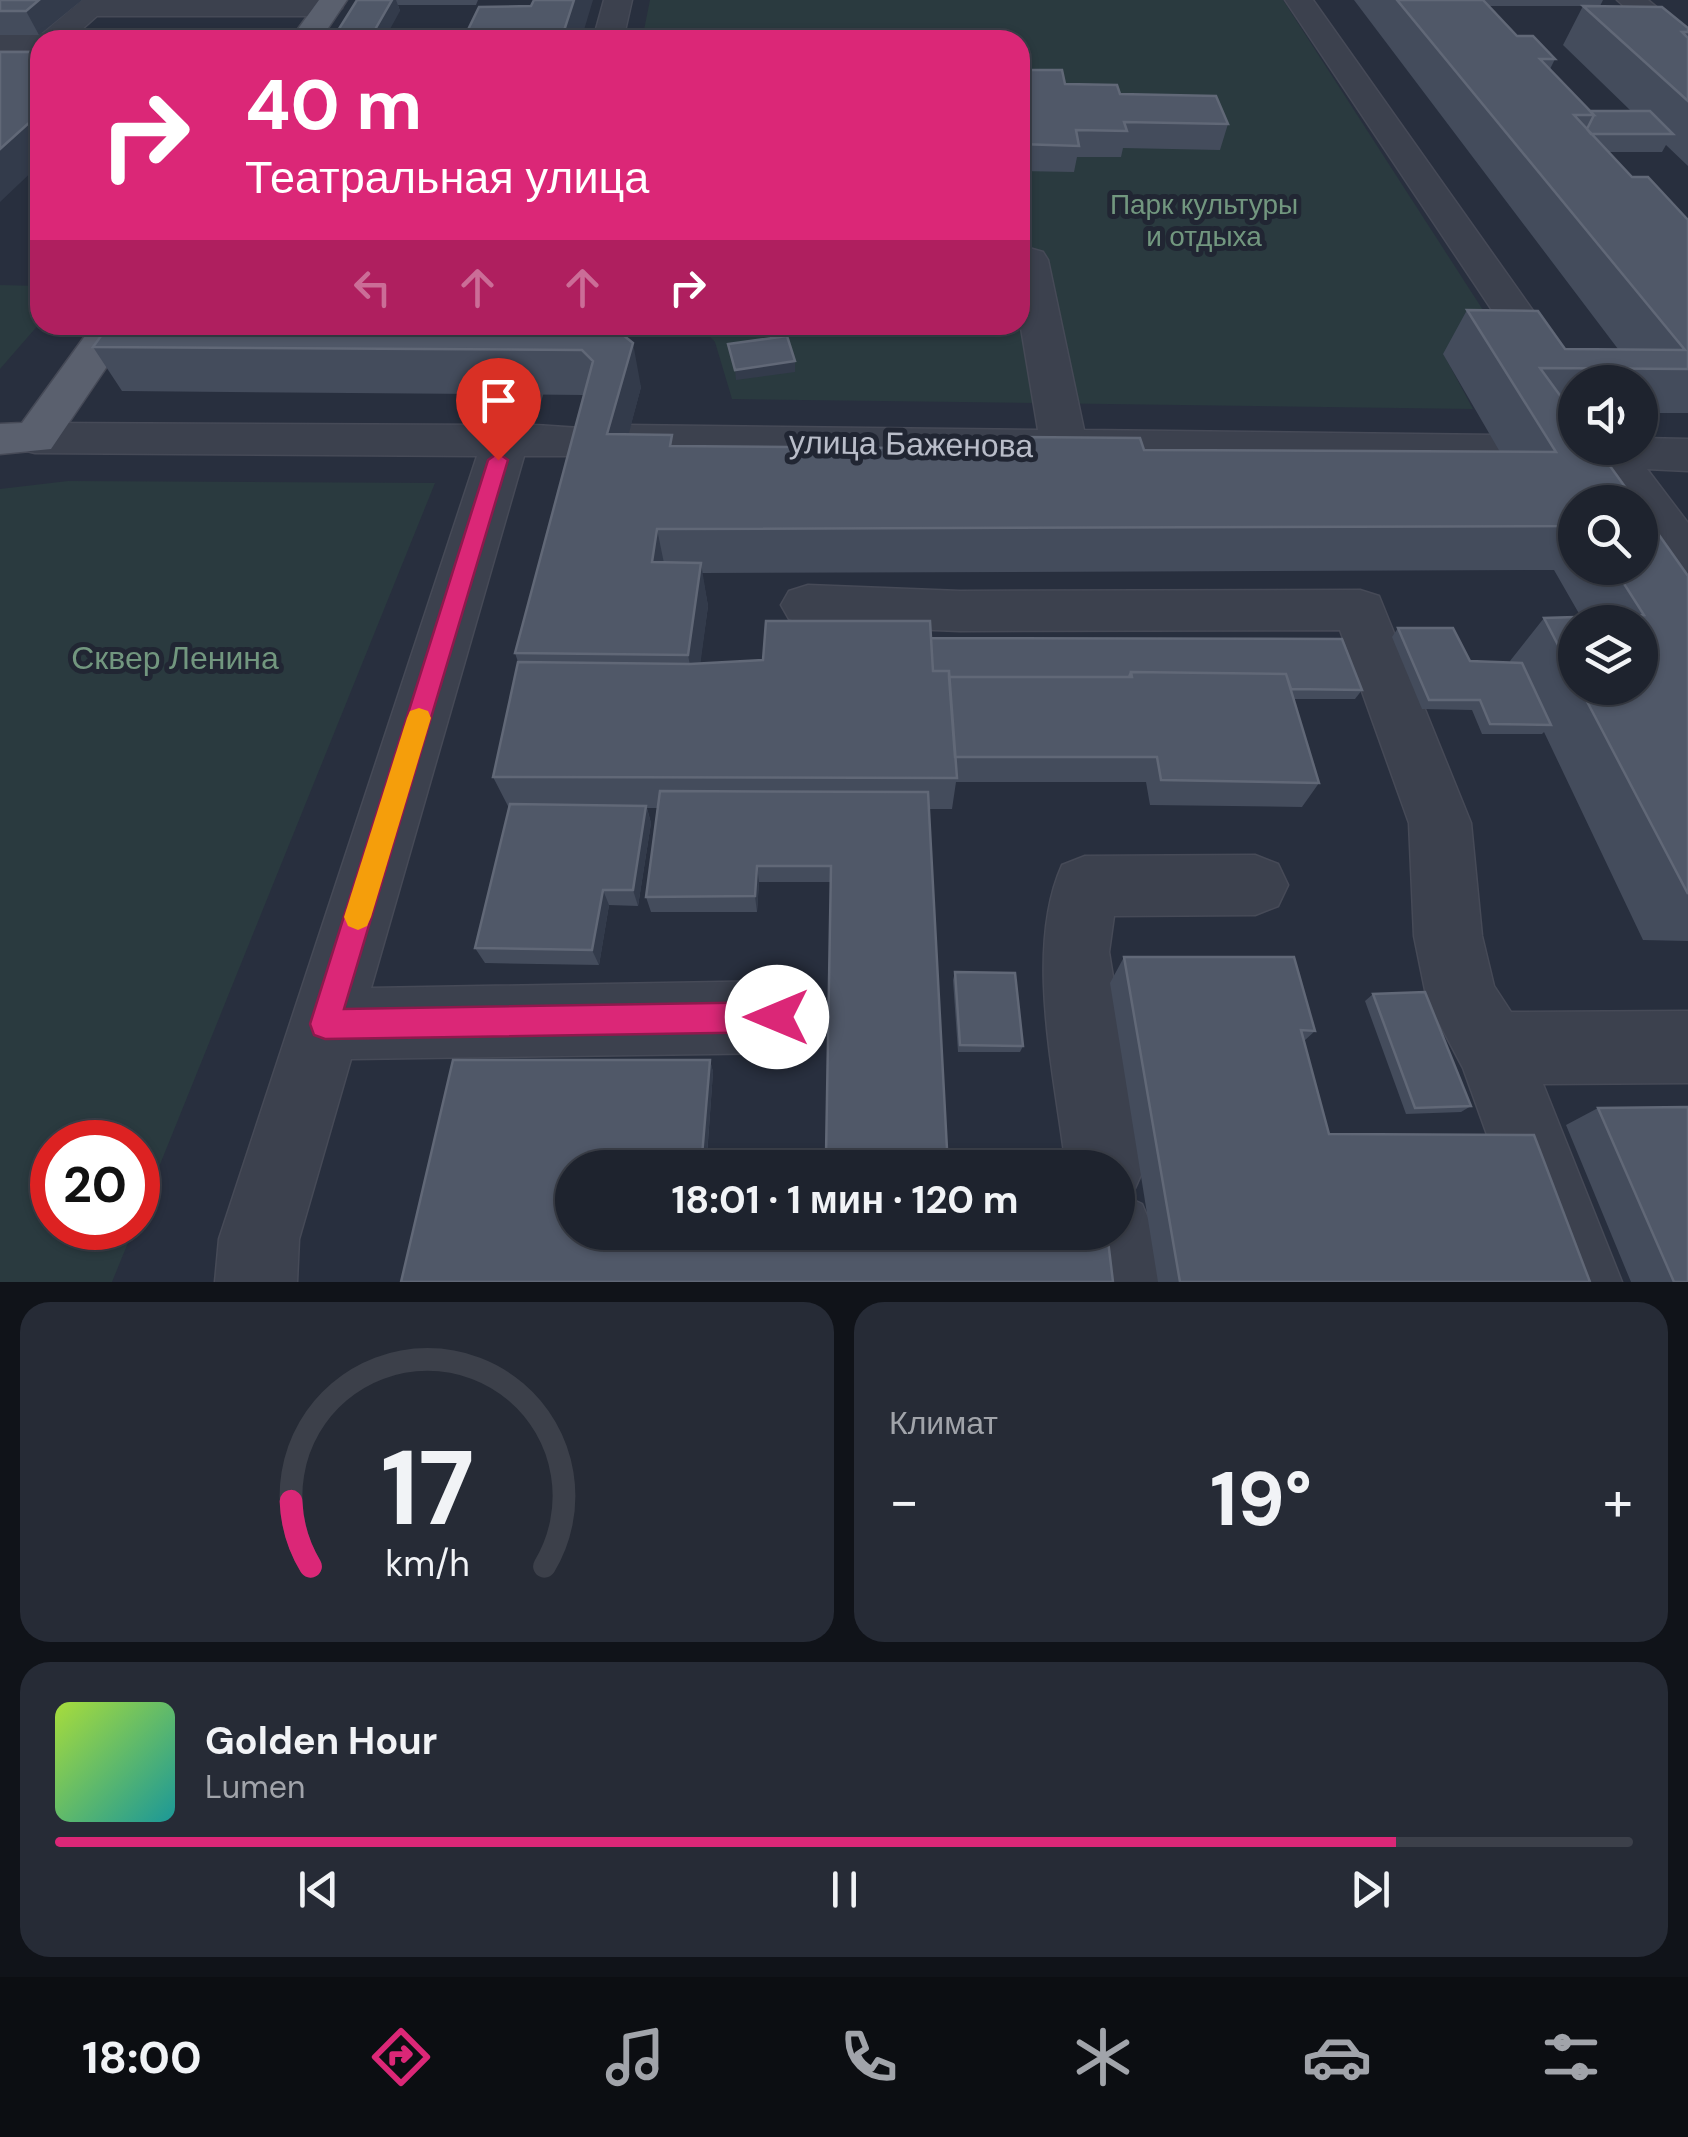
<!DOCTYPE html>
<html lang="ru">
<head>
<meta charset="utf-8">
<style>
	body { margin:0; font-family:"DM Sans",sans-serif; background:#262b36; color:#f1f3f6; height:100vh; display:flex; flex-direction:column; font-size:38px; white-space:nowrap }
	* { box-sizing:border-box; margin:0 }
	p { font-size:32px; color:#a1a4aa }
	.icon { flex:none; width:55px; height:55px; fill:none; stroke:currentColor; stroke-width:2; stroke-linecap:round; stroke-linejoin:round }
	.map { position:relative; height:1282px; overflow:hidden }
	.details { display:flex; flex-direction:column; gap:20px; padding:20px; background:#101319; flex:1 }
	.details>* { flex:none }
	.banner { position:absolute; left:30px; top:30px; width:1000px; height:305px; border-radius:30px; box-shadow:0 2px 8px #0004,0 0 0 2px #3c404a; background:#db2777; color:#fff; overflow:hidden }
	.controls { position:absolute; left:1558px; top:365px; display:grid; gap:20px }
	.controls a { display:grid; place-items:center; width:100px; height:100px; border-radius:50%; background:#1e232e; box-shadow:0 2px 8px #0004,0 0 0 2px #3c404a; font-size:50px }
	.speed { position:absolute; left:30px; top:1120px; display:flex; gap:20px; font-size:50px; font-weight:700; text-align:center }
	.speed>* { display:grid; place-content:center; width:130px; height:130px; border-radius:50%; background:#1e232e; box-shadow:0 2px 8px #0004,0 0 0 2px #3c404a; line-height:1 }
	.speed .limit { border:15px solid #d22; background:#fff; color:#111 }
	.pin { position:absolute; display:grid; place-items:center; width:85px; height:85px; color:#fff; margin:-102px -42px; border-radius:50% 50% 50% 0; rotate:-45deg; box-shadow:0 0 10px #0007 }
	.pin .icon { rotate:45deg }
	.me { position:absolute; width:110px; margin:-55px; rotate:270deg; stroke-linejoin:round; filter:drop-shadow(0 0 8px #0008) }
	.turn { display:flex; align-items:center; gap:35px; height:210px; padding:0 50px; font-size:45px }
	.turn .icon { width:130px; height:130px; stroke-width:2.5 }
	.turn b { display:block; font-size:70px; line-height:85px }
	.lanes { display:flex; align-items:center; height:95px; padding:0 50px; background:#0003; justify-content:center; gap:50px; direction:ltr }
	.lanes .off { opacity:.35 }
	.big { font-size:75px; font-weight:700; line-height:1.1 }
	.details .card { flex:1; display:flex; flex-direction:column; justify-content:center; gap:15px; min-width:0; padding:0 35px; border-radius:30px; background:#262b36 }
	.details .dial { align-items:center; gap:0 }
	.dial svg { height:260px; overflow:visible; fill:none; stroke:#3c404a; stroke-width:7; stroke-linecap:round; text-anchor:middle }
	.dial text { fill:#f1f3f6; stroke:none }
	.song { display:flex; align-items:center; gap:30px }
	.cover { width:120px; height:120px; border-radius:15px; background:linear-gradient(135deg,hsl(80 70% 55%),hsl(180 70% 35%)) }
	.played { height:10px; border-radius:5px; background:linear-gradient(90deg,#db2777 85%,#3c404a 85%) }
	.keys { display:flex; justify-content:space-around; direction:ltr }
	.heat { display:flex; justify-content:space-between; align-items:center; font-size:55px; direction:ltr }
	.details .tiles { flex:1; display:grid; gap:20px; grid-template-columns:1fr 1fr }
	.card:last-child { grid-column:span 2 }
	.trip { position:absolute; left:555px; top:1150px; width:580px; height:100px; border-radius:50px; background:#1e232e; box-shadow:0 2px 8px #0004,0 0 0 2px #3c404a; font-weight:700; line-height:100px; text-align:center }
	.tab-bar { display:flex; height:160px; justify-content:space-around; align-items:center; background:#0c0e12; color:#a1a4aa }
	.tab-bar .icon { width:70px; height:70px }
	.tab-bar .current { color:#db2777 }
	.tab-bar b { font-size:45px; color:#f1f3f6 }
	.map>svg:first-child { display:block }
</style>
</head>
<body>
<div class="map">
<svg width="1688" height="1282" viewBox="0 0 1688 1282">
	<rect width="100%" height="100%" fill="#282f3e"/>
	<path fill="#2a3a3f" d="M650,0H1283L1512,355H1444L1473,409L732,399L715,342L699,325H1020V40H642Z
		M0,285L40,286V323L0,369Z
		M68,481L435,483L138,1219V1142H52V1228H134L112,1282H0V489Z"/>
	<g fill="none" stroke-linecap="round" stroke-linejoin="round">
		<g stroke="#464a57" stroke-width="3">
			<path id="minor" d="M82,0H330L342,8L328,16H97L70,40H40V50H0V32L43,33Z
				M604,0H632L623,40H593Z
				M1285,0H1313L1575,370L1568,379L1553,383L1538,379Z
				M1617,0H1648L1688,33V57L1678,54Z
				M1029,248L1043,252L1048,260L1084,430L1496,435L1515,445L1519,438L1536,434L1575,435V448H1640V438L1688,439V471L1647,469L1688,523V580C1655,570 1640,535 1640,502H1620L1596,467L1536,464L1517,455L1513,462L1496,467L626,455L610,451L593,456H524L371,988L777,981L802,992L813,1017L802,1042L777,1053L351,1059L299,1239L297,1282H215L219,1239L477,456L35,453L19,449L12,438L19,427L35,423L487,425L504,383L520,379L536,383L542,393L533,425C563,426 598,432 626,425L1038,430L1020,322V251Z
				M808,585L960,591L1360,590L1379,596L1471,823L1482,936L1494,986L1511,1012L1688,1011V1083L1543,1084L1622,1282H1540L1463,1068L1427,1000L1414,936L1409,823L1340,630L960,631L808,625L789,619L781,605L789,591Z
				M1255,855L1278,864L1288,885L1278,906L1255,915L1114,916L1109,952L1144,1168L1132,1195L1127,1197L1142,1204L1154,1232L1162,1282H1080L1074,1232H1118V1168H1066C1055,1076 1024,950 1062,865L1085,856Z"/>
		</g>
		<g stroke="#464a57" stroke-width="3">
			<path id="major" d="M319,0H347L320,40H290Z
				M93,325H135L51,449L0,454V424L22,423Z"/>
		</g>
		<use href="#minor" fill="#3c414e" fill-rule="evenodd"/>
		<use href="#major" fill="#5a606e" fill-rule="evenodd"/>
	</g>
	<path fill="#444c5c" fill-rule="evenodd" d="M0,0H82L39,35H0Z
		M357,0H478L476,5H398L400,11Z
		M1354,0H1603L1600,6L1688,28V166L1666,145L1662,152H1608L1632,177L1688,220V413H1640V382H1575V413H1572L1575,568H1640L1688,576V941L1643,940L1544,732L1542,734H1482L1472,710L1422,709L1392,637L1398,628L1470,661L1511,663L1510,661L1544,618L1581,617L1554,570L702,573L708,606L700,663L763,660L931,638L1362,690L1355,699H1294L1319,783L1302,807L1150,805L1146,782H956L952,809H929L948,1168L401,1282L710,1060L713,1072L707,1156H826L831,882H759L757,912H651L646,897L657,808H647L651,823L638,906L609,905L599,965L485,963L475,948L509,808L493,777L518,662L515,653L584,395L122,391L93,347L109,325H495V326L613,327L641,387L628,435L674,446L1021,449L1023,437L1144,450L1500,452L1443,354L1467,310L1565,349H1618ZM1488,6H1583L1563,45L1631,111H1590L1550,69L1555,59L1517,36ZM1575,622L1640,688H1575Z
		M479,7L581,40H465Z
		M1020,70L1065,84L1120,94L1228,124L1220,150L1123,148L1121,157H1077L1074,172L1020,171Z
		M1124,957L1315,1031L1304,1041L1329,1134L1590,1282H1158L1110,983Z
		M955,972L1023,1046L1020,1052H958L953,980Z
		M1373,994L1471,1106L1461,1112L1406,1114L1365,1001Z
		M1598,1108L1688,1282H1631L1566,1125Z"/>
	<path fill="#333b4b" d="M39,0H82L39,35L26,11Z
		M392,0H396L400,11L384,40H369Z
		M574,0H593L581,40H561Z
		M40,113V164L0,202V149Z
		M633,343L641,387L617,479L607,434Z
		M795,361V372L736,380L735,370Z
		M657,529L666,573L652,562Z
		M701,563L708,606L696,697L688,655Z
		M646,806L651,823L638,906L633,890Z
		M757,866L759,882L757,912L755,896Z
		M603,890L609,905L599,965L592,950Z
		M710,1060L713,1072L706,1167L702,1156Z"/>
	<path fill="#505868" stroke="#616877" stroke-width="2.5" d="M0,0H39L26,11H0Z
		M357,0H392L369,40H332Z
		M534,0H574L561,40H512L513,38H464L479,7L531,6Z
		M1397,0H1483L1517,36H1533L1555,59H1540L1594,115H1574L1632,177H1648L1688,220V369L1540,368L1575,416V448H1597L1636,502H1575V526L657,529L652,562L701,563L688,655L515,653L593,361L582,350L93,347L109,325H468L467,326L613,327L633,343L607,434L672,435L670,446L1024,449L1023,437L1140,438L1144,450L1556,452L1467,310L1538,311L1565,349L1685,350Z
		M1583,6L1662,7L1688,28V32H1682L1688,38V101Z
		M0,52H40V113L0,149Z
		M1020,70H1062L1065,84L1117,85L1120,94L1216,96L1228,124L1124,122L1127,131L1076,130L1079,146L1020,144Z
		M1590,111H1650L1673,134H1591L1587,129L1594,115Z
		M787,336L795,361L735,370L728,344Z
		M1640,508L1688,576V894L1580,688H1640V622H1575V678L1544,618L1644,615L1614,568H1640Z
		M766,621H930L933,671H949L957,778L493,777L518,662L690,664L763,660Z
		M1398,628H1453L1470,661L1522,663L1551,725L1490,724L1480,700H1429Z
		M931,638L1342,639L1362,690L1291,689L1286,674L1131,672L1129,677H949V671H933Z
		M1131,672L1286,674L1319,783L1161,780L1157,757H955L949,677H1132Z
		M660,791L928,792L948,1168H572V1232H1107L1113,1282H401L453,1060H710L702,1156H826L831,866H757L755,896L646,897Z
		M510,804L646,806L633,890H603L592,950L475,948Z
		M1124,957H1294L1315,1031L1301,1030L1329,1134L1534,1135L1590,1282H1180Z
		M955,972L1015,973L1023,1046L960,1045Z
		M1425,992L1471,1106L1415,1108L1373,994Z
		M1688,1107V1282H1674L1598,1108Z"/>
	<path fill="#db2777" stroke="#8e194d" stroke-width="2.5" d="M498,453L508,460L344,1009L777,1002L787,1007L791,1017L787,1027L777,1032L325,1039L314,1035L310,1024L488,460Z"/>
	<path fill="#f59e0b" d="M419,708L428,711L431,718L371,917L367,926L358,930L348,926L344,917L407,718L410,711Z"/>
	<g text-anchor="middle" stroke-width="10" stroke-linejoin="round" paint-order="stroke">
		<g font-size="28" fill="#72977f" stroke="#212633">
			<text x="1204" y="214">Парк культуры<tspan x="1204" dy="32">и отдыха</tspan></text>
		</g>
		<g font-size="32" fill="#b9bdc9" stroke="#212633">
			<text transform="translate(911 444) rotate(1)" y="11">улица Баженова</text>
		</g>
		<g font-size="32" fill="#72977f" stroke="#212633">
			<text x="175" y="669">Сквер Ленина</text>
		</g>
	</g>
</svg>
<div class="controls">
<a><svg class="icon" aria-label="sound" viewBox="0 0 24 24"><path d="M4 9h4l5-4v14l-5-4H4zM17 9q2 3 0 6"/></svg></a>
<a><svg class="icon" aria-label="search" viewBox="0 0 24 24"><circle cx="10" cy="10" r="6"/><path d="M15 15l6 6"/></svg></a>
<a><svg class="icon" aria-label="layers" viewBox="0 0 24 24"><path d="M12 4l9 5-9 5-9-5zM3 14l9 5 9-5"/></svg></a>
</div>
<div class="speed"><div class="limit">20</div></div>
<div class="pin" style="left:498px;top:460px;background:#d93025"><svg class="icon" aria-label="arrive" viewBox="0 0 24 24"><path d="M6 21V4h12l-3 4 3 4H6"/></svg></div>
<svg class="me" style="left:777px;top:1017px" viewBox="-20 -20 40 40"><circle r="19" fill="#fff"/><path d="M0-13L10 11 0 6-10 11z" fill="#db2777"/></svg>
<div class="trip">18:01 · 1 мин · 120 m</div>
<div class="banner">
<div class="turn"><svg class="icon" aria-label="right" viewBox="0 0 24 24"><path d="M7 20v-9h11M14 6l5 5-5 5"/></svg><div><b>40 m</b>Театральная улица</div></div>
<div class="lanes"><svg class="icon off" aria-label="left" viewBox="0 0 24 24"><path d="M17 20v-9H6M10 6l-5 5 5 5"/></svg><svg class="icon off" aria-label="ahead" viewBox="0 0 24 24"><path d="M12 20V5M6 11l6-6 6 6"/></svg><svg class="icon off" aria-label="ahead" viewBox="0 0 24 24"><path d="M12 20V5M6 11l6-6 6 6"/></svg><svg class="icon" aria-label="right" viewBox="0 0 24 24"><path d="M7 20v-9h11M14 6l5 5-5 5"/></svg></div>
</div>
</div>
<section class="details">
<div class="tiles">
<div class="card dial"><svg viewBox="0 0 100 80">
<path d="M14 69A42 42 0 1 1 86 69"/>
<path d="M14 69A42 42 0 0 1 8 49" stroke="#db2777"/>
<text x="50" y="56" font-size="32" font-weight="700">17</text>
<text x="50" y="72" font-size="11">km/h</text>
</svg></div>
<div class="card"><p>Климат</p>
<div class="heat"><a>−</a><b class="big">19°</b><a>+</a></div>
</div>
<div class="card">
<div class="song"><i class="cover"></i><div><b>Golden Hour</b><p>Lumen</p></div></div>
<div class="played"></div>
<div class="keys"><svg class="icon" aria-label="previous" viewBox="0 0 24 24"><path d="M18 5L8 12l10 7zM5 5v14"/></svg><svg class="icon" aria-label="pause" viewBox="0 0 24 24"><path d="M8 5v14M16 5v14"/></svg><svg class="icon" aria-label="next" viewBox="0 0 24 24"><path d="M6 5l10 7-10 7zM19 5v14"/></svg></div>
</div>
</div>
</section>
<nav class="tab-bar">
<b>18:00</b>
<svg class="icon current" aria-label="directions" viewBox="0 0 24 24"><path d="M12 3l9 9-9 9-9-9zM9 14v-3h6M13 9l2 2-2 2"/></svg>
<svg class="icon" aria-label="music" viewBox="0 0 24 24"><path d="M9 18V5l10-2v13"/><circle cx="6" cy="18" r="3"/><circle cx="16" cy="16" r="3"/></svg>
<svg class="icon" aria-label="phone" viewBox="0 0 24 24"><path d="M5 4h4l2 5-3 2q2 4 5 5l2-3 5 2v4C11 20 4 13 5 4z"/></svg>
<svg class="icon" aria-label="climate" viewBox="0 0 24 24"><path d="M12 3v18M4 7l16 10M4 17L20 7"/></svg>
<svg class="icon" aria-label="car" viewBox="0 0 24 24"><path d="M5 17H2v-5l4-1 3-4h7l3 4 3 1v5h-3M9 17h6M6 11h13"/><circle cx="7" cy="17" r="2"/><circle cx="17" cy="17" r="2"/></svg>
<svg class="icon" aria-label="filters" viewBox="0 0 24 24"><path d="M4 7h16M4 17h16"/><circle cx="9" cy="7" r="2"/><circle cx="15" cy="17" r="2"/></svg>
</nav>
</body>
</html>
